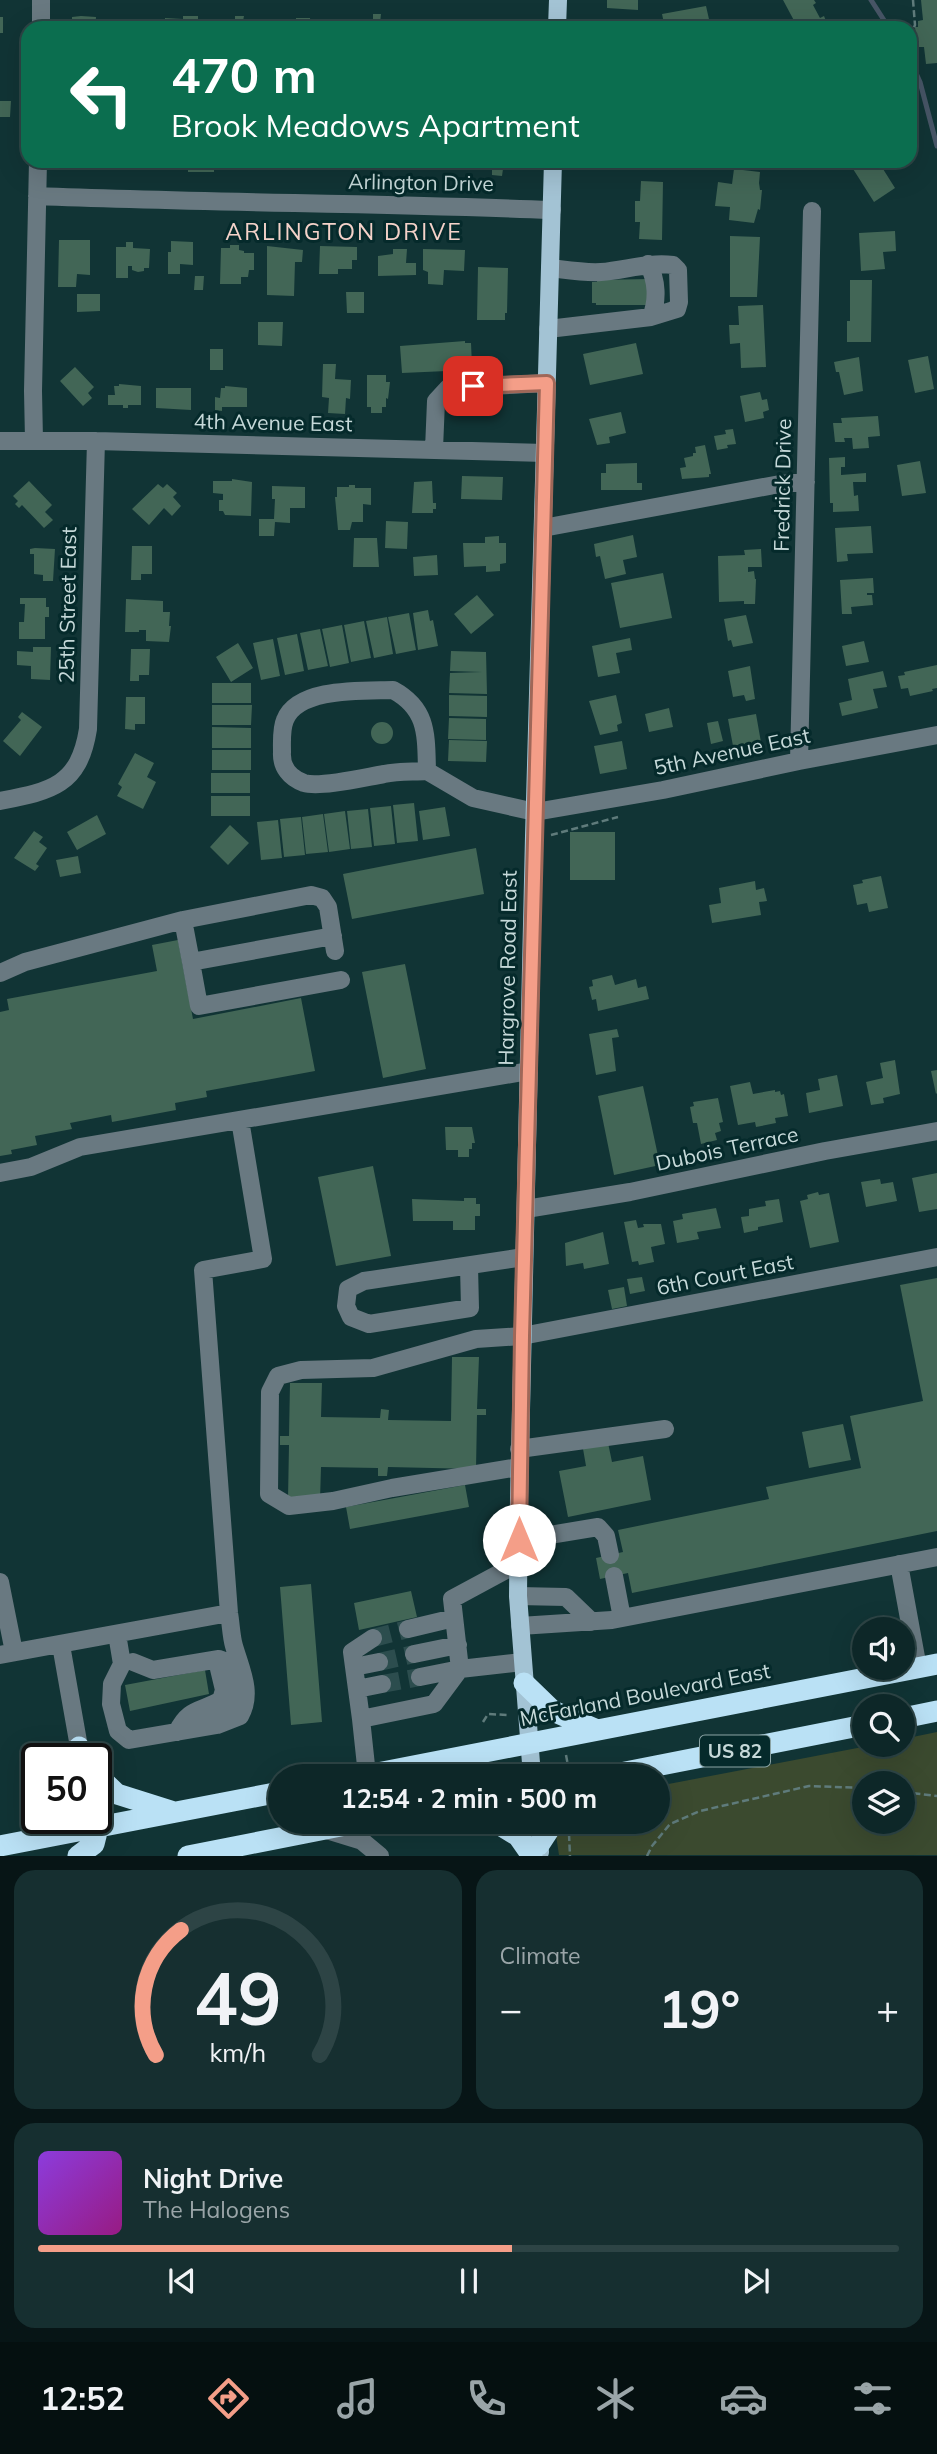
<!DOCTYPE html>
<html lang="en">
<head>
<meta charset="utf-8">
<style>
	body { margin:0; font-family:Mulish,sans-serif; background:#162f30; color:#f1f3f6; height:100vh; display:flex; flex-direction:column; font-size:26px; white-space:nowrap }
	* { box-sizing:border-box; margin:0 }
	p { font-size:23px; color:#9aa5a8 }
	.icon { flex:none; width:38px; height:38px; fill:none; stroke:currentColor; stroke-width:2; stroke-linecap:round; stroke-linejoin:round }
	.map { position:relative; height:1856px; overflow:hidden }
	.panel { display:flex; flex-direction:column; gap:14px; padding:14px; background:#071516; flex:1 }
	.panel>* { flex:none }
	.guide { position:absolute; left:21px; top:21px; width:896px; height:147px; border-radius:21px; box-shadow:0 7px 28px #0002,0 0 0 2px #2d4445; background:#0b6e4f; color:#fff; overflow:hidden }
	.buttons { position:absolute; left:852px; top:1617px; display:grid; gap:14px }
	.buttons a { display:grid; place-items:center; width:63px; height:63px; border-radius:50%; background:#0d2728; box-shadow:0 7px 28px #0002,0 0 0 2px #2d4445; font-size:35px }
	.speed { position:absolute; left:21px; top:1743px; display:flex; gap:14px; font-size:35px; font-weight:700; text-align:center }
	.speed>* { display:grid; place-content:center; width:91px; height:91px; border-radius:50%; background:#0d2728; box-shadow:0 7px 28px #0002,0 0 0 2px #2d4445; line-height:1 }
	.speed .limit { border:4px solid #111; border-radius:10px; background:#fff; color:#111 }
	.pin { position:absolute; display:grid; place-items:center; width:60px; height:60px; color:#fff; margin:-30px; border-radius:14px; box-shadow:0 4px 10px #0006 }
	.me { position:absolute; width:77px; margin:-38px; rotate:0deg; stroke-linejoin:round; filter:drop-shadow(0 0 5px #0008) }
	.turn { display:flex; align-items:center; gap:24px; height:147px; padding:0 35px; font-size:32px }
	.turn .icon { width:91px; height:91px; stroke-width:2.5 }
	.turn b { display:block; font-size:49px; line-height:60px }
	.big { font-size:52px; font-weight:700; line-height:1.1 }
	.panel .card { flex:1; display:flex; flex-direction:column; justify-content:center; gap:10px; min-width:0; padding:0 24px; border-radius:21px; background:#162f30 }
	.panel .dial { align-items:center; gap:0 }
	.dial svg { height:182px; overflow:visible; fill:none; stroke:#2d4445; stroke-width:7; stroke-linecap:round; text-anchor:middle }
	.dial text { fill:#f1f3f6; stroke:none }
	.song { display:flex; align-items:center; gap:21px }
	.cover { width:84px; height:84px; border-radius:10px; background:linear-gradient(135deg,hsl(270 70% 55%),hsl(310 70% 35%)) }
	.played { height:7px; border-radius:4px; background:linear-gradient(90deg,#f49e88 55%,#2d4445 55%) }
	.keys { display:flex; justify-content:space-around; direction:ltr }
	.heat { display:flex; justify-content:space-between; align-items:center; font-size:38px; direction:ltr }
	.panel .tiles { flex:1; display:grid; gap:14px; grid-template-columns:1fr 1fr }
	.card:last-child { grid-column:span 2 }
	.trip { position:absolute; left:268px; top:1764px; width:402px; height:70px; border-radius:35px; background:#0d2728; box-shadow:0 7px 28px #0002,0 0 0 2px #2d4445; font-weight:700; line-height:70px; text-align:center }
	.dock { display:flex; height:112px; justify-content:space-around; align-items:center; background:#051010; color:#9aa5a8 }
	.dock .icon { width:49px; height:49px }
	.dock .current { color:#f49e88 }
	.dock b { font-size:32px; color:#f1f3f6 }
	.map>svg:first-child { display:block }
</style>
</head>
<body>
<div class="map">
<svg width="937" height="1856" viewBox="0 0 937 1856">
	<rect width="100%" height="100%" fill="#113435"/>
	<path fill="#3b4a2f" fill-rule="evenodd" d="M937,1732V1855H559L554,1822H658V1786L873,1745H903V1739ZM864,1783H903V1822H864Z"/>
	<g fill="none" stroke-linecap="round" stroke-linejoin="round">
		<path stroke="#475566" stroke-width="5" d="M871,0L889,28
			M910,60L920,82L937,146"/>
	</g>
	<path fill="#426656" d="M607,0H638V10L607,8Z
		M783,0H814L816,3L813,5L820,18L824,16L826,21L829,20L833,28H798Z
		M921,0H937V63L926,64L924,47H919V41H916L915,27H918V21L923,20Z
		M706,6L711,28H665L662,14Z
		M373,14H381L380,23H393V19H415V28H373Z
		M81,16L96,17L95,28H72V17Z
		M183,16H198V28H165V18L183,19Z
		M235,16H244L243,21H264V28H228V20H235Z
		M0,17H3V33H0Z
		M296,18H310L311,28H282V23L296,22Z
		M130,19H154L153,28H121V24H130Z
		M333,19H348V23H353V28H327V24H333Z
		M487,22L521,23V28H487Z
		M0,101H11L10,117H0Z
		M64,161H97V166H87V169H64Z
		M188,161H219V165H214V172H188Z
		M266,161H294V167L266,166Z
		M330,161H353V164H343V168H330Z
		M367,161H413V169L367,167Z
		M436,161H504L503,169L502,176L492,175V170L480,169V166L476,165V170L464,169V165L436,164Z
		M600,161H612V166H600Z
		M848,161H878L895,188L874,202Z
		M734,169L760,172L759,183L760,190H762L760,210L758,209L754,223L729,220L730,207L715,206L718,182L732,184Z
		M641,181L663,182L662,240L639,239L640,222H635V201H640Z
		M895,231L896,251L883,252L885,269L861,271L859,233Z
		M730,236L760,237L757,297H730Z
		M59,240H90V275L77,274L76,287H58Z
		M171,241L193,242V265L180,264V274H168V252H171Z
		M126,242H133V248L150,249L149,268H144V271L138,272L132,270V266H128V278H116V247H126Z
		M230,245H239V250L244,251V253H254V270H249L248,277H241V284H220L221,248H230Z
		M267,246L303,250L302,262H295L294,296L267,295Z
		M320,246L357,247V260H352V269H338V274H319Z
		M393,249H407L406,263H416V275L378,276V256L393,254Z
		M423,249L465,250L464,271L444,270L443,285L428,284V272L423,270Z
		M478,267L508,268L507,313H505V320H477Z
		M195,276H204L203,290H194Z
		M650,279L651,305H596V303H592V282H597V280Z
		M850,280H872L871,342H847V321H850Z
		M346,292H364V313H347Z
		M77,294H100V311L77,312Z
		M763,305L766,367L741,368L740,343L730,344L729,325H739L738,306Z
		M258,322H283L282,346L258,345Z
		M465,341V343H471L472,366H466L467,375L447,376V371L402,373L400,346Z
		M636,343L643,374L590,385L583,354Z
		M210,349H223V370H210Z
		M928,356L934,389L915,393L908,360Z
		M859,357L863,391L844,395L839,372H836L834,362Z
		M323,364H336L335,379L351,380L350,399L346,398L345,414L328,413L329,398L322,397Z
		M75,367L94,387L88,393L92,398L83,406L60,381Z
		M367,375H386V382H390L388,399L386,398V407H382V413H371V407H367Z
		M119,384L141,386V405H128V408H123V405H108V395H115L114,386H119Z
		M225,386L247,388V407H222V411L215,410V397L220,398L221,388H225Z
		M156,388H191V410L156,408Z
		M760,392L762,400L767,399L769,410L763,412L764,418L745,422L740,396Z
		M621,412L626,433L609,437L610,443L597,445L589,419Z
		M878,416L880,436L868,437L869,448L853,449L852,438H844L845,442H835L833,423H842L841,418Z
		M733,429L736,444L727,445L728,448L717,450L714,436L726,434L725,430Z
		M705,445L711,474H709V477L682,479L680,468L686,467L684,458L693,456V453H696L695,447Z
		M845,457V467H841V475L866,473V482H853L854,496L858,495L859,511L833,512V503H830L829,458Z
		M920,461L926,493L902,496L897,465Z
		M637,463V483H642V490H601V473H606V464Z
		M462,476L503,477L502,500L461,499Z
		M232,479L252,482L251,516L225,515L223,511H219V500H223V494L213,493V481H232Z
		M29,481L52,505L45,512L53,520L44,528L22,505L19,508L15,504L18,501L13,496Z
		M432,481L433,503H436V509H433V513H412L414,482Z
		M158,484L163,488L167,484L177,493L173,497L181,506L172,516L164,508L149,525L132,509Z
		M349,485H355V488H371V505L363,504V522H352L350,530H338L335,497H337V487H349Z
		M272,486L305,487V508H290V523L275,522L274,536H259V519H274L275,499H272Z
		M386,521L408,522L407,549L385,548Z
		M871,526L873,553L847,554L848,561L837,562L835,528Z
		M633,535L637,557L623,560L626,574L605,579L600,556L596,557L594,544Z
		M499,536V543H506V563L500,564V571L486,572V566L464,567L463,543H485V537Z
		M354,538H377L379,567H353Z
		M132,546H152V574H141V580H131Z
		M35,548L55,549L53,581H43V575L34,574V554H30V549Z
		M761,549L762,567H748V572L754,571L755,579H756L755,604H744V601L719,602L718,556L745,555L744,550Z
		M437,555L438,575L414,576L413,557Z
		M663,573L672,618L620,628L611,583Z
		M873,578L874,593H867V595H872L873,605L851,607L852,614H842L840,580Z
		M477,595L494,615L471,634L454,614Z
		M20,598H46V607H49V617H45V639H19V622H24L25,604H20Z
		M126,599L163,601V612H170L169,626H171L169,642L146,641V630H139V632H125Z
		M428,610L430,621L433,620L438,646L418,650L413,613Z
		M409,613L416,650L396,654L388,617Z
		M746,615L753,643L733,647L731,640L728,641L724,619Z
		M387,617L393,654L374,658L366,621Z
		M364,621L371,658L351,662L344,625Z
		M342,625L349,663L330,667L322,629Z
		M320,629L328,666L308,670L300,633Z
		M297,634L304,671L285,675L277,638Z
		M630,638L632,650L616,653L620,673L598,677L592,646Z
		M273,639L280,676L261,680L253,643Z
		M864,641L869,662L846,666L842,646Z
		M238,643L253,668L231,682L216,657Z
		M33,647H51L50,680L31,679V666L17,665V651L33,652Z
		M131,649H150L149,675H139V681H130Z
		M451,651L486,652L487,694L449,693L450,673L482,672L450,671Z
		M937,665V688L932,689L933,691L910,696L908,688L901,689L898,676L905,675L904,672Z
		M750,666L755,699L746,701L744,695L733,697L728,671Z
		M883,671L887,687L873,689L878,708L842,716L839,703L852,700L848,679Z
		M212,683H251V703H212Z
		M449,695L487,696V717L449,716Z
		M616,695L622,723L617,725L618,731L600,735L589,701Z
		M126,697H145V724H135V730L125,729Z
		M212,705H252L251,725H212Z
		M669,708L673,727L649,732L645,714Z
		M22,712L42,727L20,756L3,741L21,720L18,717Z
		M756,714L762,748L751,749L750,743L733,746L728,719Z
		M449,718L486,719V740L448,739Z
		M718,721L723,741L711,744L707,723Z
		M371 733a11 11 0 1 1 22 0a11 11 0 1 1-22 0Z
		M212,727L251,728V748H212Z
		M449,740L487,741L486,762L448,761Z
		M622,741L627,769L600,774L594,746Z
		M212,750H251V770H212Z
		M135,753L154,763L147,777L156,782L143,809L117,796L122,787L118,784Z
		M211,773H250V793H211Z
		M211,796H250V816H211Z
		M414,803L418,841L397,843L393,805Z
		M391,806L395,844L374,846L370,808Z
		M445,807L450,836L423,840L419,811Z
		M368,809L372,847L351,849L347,811Z
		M345,811L350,849L329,852L324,814Z
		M323,814L328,852L306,854L302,817Z
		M97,815L106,834L77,850L67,832Z
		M301,817L305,855L284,857L280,819Z
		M278,820L282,858L261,860L257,822Z
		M230,825L249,843L228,865L210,847Z
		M34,831L43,837L39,842L47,848L36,864L39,866L35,871L14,858Z
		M570,832H615V880H570Z
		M476,848L484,894L352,919L343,874Z
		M78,856L81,873L60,877L56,860Z
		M881,876L888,908L869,912L867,903L857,905L853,885L863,883L862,880Z
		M755,881L756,890L764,888L767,901L759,902L761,915L712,923L709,905L721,903L719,888Z
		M178,940L193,1019L301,998L315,1071L206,1091L207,1097L175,1103L176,1110L112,1122L111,1115L70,1123L72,1129L35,1136L37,1145L11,1150L12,1154L0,1156V1012L9,1010L7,999L157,971L152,945Z
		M405,964L426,1069L383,1078L362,972Z
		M612,975L615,985L636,979L638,988L646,986L649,999L598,1011L596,999L592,1000L589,987L593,986L592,980Z
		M617,1029L619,1037L612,1038L616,1071L596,1075L589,1034Z
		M895,1060L900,1094L883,1098L884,1103L871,1105L866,1082L883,1078L880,1063Z
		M937,1070V1093L936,1094L931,1071Z
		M837,1075L843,1106L809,1113L806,1093L820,1090L818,1079Z
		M750,1082L753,1094L775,1090V1092L780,1091L781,1095L784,1094L788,1116L775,1118L776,1123L756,1127L755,1122L738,1125L730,1086Z
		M643,1086L660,1165L614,1175L598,1096Z
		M718,1098L723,1122L719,1123L721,1131L715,1133L717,1140L701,1144L697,1123H693L690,1107L694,1106L693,1102Z
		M445,1127H472L475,1143H472V1149H469V1157H458V1150H446Z
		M373,1166L391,1256L336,1266L318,1177Z
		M937,1173V1209L919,1212L912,1178Z
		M880,1179L881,1184L893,1182L897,1201L866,1207L861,1182Z
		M818,1192L819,1195L829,1193L839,1242L810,1248L800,1201L808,1199L807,1195Z
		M464,1198H476V1204H480V1216H475V1230H453V1221H413L412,1199L464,1201Z
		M779,1199L783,1222L758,1227V1230L744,1233L741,1217L749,1216V1209L766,1206L765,1201Z
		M716,1208L721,1228L697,1232L699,1239L677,1243L673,1221L683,1219L682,1214Z
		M636,1220L638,1228L644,1227L643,1224H661L665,1244L651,1247L654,1262L639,1265L638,1261L632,1262L624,1222Z
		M603,1232L609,1264L584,1269L583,1263L566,1266L565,1243Z
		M642,1277L645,1291L630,1294L627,1279Z
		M937,1278V1531L632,1593L628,1573L600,1579L596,1558L623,1552L618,1530L769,1499L766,1487L861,1468L850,1416L923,1401L900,1285Z
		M624,1287L627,1306L612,1309L608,1290Z
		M452,1357H479L477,1409H486V1415H477L476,1469L388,1467L387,1476H378V1468L321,1467L320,1500L288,1499L289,1445H280V1436H289L290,1383H322L321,1417L380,1418L381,1409L389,1410L388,1420L451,1421Z
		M843,1424L851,1460L809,1468L802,1432Z
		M607,1438L612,1462L643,1456L651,1500L568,1517L559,1471L586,1466L582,1443Z
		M465,1485L469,1507L350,1529L346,1507Z
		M311,1584L322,1722L291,1725L280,1587Z
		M411,1591L417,1617L359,1630L354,1603Z
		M205,1670L209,1694L130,1711L125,1685Z"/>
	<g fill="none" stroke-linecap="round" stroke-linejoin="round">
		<path stroke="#2c4d4e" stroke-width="18" stroke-dasharray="18 9" stroke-linecap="butt" d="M373,1638L408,1629
			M379,1662L414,1654
			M382,1684L420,1677"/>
		<path stroke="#5f7b7b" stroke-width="2.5" stroke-dasharray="7 3.5" stroke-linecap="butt" d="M910,37L915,25L913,0
			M551,835L618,817
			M483,1722L488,1714L509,1715
			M566,1755L570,1776
			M903,1792L937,1796
			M569,1834L570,1856
			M647,1856L652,1846L670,1824L700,1811L809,1786L864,1788"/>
		<path stroke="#697981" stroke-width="18" d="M41,28V0
			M37,196C209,203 380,203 552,210
			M648,264C657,280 658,300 651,317
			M548,329L651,317L677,309L679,302L678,270L673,265C648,262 626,270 601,272C584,273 567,270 550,268
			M34,440L33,391L38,161
			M0,441H96L545,453
			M434,449L436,401L448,388L547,383
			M543,528L780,484L806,482
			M393,690C428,709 426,735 427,771C412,772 398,771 384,774C366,777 320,788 304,783C290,778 281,767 282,752C282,742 281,729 285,720C298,687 363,691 393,690Z
			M799,761L812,211
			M427,771L473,798L535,812L663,790L799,761L937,735
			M0,801C51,791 79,786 88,729L96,441
			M183,920L191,962
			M333,936L191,962L199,1006L341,980
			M0,973L25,962L183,920L311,895L322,898L328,907L335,951
			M0,1173L31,1167L80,1147L529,1071
			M526,1209L630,1192L825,1151L937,1131
			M469,1266L470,1308L369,1324L351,1317L346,1306L348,1289L364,1281L524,1257
			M519,1449L665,1429
			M519,1467L392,1488L333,1501L289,1506L269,1494L270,1392L278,1376L301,1370L373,1368L476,1339L522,1336L937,1257
			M519,1540L598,1527L606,1536L610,1555
			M899,1564L918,1668
			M614,1576L622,1618
			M0,1582L14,1652
			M518,1596L566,1597L592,1622
			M520,1626L612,1620L937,1557
			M408,1629L454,1618
			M117,1634L122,1664L112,1684L111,1704L118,1731L129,1740L217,1725L240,1716C253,1693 241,1670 234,1646C231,1636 231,1624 229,1613L203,1270L263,1259L240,1120
			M61,1645L79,1747
			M414,1654L458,1645
			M0,1655L229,1613
			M133,1662L153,1670L219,1659C235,1663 242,1695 231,1707C224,1713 212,1713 203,1715L197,1712
			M354,1667L379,1662
			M420,1677L460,1669L522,1662
			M357,1689L382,1684
			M361,1719L352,1652L373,1638
			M177,1732C189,1707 201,1712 221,1700L224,1690L219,1669
			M367,1775L361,1719L434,1704L460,1669L452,1599L519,1563
			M323,1829L362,1841L380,1856"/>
		<path stroke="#a3c3d4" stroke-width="18" d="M557,28L558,0
			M532,1776L518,1596L519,1498L534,836L553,161
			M537,1822L540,1852"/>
		<path stroke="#bae1f5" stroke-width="21" d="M524,1683L553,1711L597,1730
			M903,1718L937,1711
			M79,1747L86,1759
			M96,1774L117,1794L174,1812
			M362,1776L937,1664
			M605,1776L864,1725
			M495,1822L518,1836L532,1856
			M539,1845L554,1822
			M0,1846L280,1792
			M78,1856L94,1844L98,1828L95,1818
			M188,1856L361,1822"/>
	</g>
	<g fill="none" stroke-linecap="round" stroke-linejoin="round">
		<g stroke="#9f6758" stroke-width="18">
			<path id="route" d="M473,386L547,383L522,1336L519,1540"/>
		</g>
		<use href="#route" stroke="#f49e88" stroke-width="12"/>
	</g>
	<g text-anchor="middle" stroke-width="6" stroke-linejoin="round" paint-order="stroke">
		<rect fill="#052a2b" stroke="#8ca4a5" stroke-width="2" x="700" y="1735.5" width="70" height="31" rx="5"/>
		<g font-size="19" font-weight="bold" fill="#c6d9d9">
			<text x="735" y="1758">US 82</text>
		</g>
		<g font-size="21" fill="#c6d9d9" stroke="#052a2b">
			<text transform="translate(421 183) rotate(1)" y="7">Arlington Drive</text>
			<text transform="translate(273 423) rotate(1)" y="7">4th Avenue East</text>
			<text transform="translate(783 485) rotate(-89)" y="7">Fredrick Drive</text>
			<text transform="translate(68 605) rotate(-89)" y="7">25th Street East</text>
			<text transform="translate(732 752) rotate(-12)" y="7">5th Avenue East</text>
			<text transform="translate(508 968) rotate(-89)" y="7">Hargrove Road East</text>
			<text transform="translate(727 1149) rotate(-12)" y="7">Dubois Terrace</text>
			<text transform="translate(725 1275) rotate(-11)" y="7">6th Court East</text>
			<text transform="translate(645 1695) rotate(-11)" y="7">McFarland Boulevard East</text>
		</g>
		<g font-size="23" letter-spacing="2" fill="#f4d2c9" stroke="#052a2b">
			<text x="344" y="240">ARLINGTON DRIVE</text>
		</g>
	</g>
</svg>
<div class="buttons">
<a><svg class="icon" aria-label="sound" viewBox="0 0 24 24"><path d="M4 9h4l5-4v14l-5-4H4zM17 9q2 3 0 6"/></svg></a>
<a><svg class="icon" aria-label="search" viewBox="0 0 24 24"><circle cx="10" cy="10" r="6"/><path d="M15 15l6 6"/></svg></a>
<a><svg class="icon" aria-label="layers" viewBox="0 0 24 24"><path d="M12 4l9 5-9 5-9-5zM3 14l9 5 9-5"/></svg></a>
</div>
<div class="speed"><div class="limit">50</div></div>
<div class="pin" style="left:473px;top:386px;background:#d93025"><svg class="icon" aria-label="arrive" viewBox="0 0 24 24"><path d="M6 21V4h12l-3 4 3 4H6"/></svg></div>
<svg class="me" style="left:519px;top:1540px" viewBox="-20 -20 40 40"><circle r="19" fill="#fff"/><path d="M0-13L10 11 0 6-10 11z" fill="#f49e88"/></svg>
<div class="trip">12:54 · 2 min · 500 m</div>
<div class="guide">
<div class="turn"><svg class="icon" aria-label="left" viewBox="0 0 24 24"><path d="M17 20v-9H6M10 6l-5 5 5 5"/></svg><div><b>470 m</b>Brook Meadows Apartment</div></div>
</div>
</div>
<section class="panel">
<div class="tiles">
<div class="card dial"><svg viewBox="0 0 100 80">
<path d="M14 69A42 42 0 1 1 86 69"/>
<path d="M14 69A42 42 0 0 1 25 14" stroke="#f49e88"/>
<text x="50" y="56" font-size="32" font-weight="700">49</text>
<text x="50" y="72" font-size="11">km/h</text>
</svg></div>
<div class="card"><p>Climate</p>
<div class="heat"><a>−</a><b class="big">19°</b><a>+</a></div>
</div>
<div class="card">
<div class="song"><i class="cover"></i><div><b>Night Drive</b><p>The Halogens</p></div></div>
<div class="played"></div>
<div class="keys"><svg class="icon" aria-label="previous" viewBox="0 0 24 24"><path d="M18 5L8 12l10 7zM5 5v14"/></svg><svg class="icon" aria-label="pause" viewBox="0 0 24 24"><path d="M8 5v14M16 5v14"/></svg><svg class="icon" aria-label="next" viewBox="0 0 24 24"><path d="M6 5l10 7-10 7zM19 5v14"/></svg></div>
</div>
</div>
</section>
<nav class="dock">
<b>12:52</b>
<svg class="icon current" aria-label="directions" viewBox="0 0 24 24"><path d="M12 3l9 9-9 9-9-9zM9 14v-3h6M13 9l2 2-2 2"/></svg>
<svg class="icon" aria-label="music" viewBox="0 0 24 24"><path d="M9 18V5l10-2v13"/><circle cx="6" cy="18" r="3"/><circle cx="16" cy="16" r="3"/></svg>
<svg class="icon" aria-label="phone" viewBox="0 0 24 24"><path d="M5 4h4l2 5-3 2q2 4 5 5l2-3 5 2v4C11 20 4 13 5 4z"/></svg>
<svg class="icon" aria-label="climate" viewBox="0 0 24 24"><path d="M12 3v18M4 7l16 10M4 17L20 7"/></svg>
<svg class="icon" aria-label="car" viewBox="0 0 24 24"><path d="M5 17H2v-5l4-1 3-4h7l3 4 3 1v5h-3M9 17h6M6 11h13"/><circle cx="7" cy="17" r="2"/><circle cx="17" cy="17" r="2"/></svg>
<svg class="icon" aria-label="filters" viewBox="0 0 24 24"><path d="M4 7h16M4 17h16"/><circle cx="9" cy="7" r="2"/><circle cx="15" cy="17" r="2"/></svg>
</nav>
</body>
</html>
